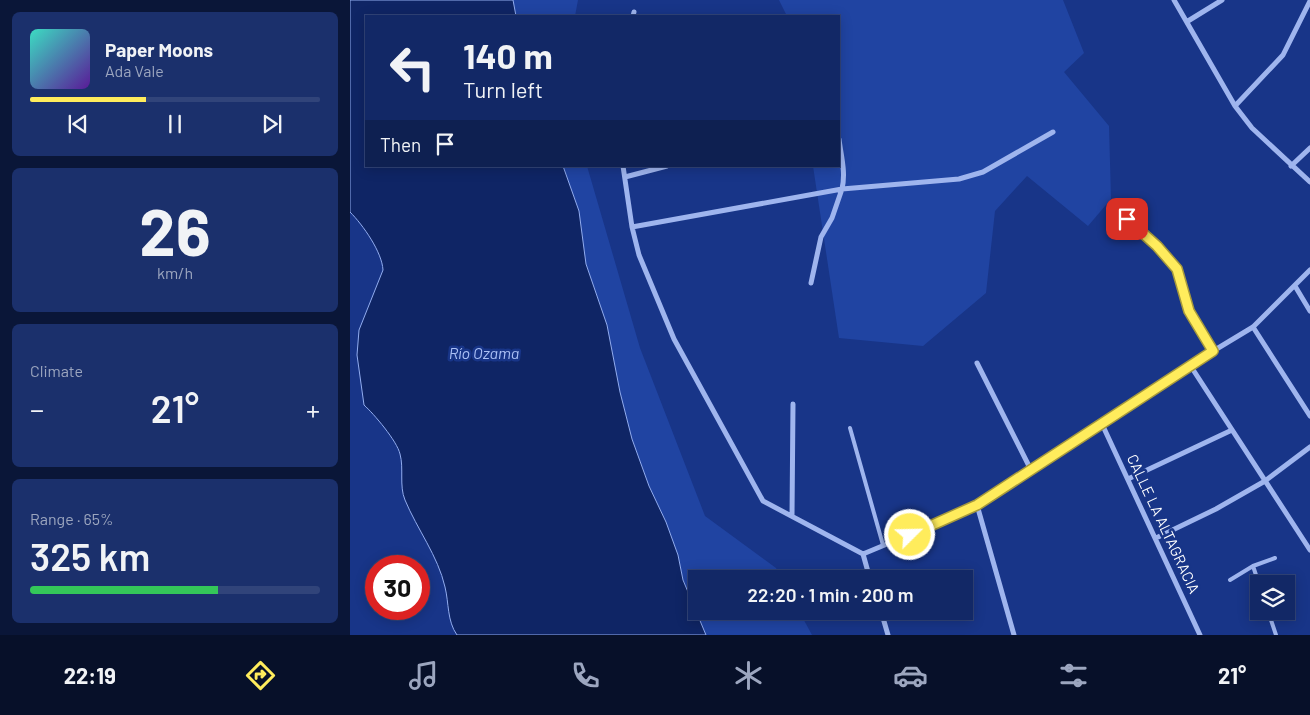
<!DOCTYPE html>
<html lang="en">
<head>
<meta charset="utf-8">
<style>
	body { margin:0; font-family:Barlow,sans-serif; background:#1b306c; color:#f1f3f6; height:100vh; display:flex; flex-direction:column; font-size:19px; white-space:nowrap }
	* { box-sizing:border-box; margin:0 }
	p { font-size:16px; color:#9ca6bf }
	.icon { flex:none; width:28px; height:28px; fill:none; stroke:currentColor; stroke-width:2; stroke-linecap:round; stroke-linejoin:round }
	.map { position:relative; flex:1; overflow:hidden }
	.side { display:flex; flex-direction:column; gap:12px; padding:12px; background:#0a1638; width:350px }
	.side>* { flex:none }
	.banner { position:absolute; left:15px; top:15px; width:475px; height:152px; border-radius:0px; box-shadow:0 2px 12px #0003,0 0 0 1px #31447a; background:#122866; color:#f1f3f6; overflow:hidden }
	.buttons { position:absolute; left:900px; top:575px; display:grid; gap:10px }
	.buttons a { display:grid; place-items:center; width:45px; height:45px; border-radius:0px; background:#122866; box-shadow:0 2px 12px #0003,0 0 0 1px #31447a; font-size:25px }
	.speed { position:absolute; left:15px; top:555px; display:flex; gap:10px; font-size:25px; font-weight:700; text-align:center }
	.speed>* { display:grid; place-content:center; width:65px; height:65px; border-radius:50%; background:#122866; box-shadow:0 2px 12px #0003,0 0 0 1px #31447a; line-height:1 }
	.speed .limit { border:8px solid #d22; background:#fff; color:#111 }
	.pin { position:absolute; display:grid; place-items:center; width:42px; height:42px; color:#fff; margin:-21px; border-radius:10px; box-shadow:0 2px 8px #0006 }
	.me { position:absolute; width:55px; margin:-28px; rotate:67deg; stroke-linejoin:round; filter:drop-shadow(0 0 4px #0008) }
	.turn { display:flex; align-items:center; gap:18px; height:105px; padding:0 15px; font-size:22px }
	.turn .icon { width:65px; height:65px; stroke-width:2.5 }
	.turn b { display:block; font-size:35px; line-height:42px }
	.then { display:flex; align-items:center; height:48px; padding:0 15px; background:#0003; gap:10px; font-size:19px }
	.big { font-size:38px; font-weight:600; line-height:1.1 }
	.side .card { flex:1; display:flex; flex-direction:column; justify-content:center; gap:8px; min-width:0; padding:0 18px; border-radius:8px; background:#1b306c }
	.side .dial { align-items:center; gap:0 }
	.dial b { font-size:65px; line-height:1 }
	.song { display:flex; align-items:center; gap:15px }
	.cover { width:60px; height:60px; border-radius:8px; background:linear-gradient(135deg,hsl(170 70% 55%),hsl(270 70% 35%)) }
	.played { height:5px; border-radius:2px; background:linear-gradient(90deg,#ffec5c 40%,#31447a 40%) }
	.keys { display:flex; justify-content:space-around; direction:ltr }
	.heat { display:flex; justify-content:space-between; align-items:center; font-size:28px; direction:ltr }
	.charge { height:8px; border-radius:4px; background:linear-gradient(90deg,#34c759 65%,#31447a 0) }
	.trip { position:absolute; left:338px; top:570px; width:285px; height:50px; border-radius:0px; background:#122866; box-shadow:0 2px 12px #0003,0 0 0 1px #31447a; font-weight:600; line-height:50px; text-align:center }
	.tab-bar { display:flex; height:80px; justify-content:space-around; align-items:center; background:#071029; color:#9ca6bf }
	.tab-bar .icon { width:35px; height:35px }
	.tab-bar .current { color:#ffec5c }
	.tab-bar b { font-size:22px; color:#f1f3f6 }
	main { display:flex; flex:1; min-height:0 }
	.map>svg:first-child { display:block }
</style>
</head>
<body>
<main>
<section class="side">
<div class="card">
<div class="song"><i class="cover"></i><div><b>Paper Moons</b><p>Ada Vale</p></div></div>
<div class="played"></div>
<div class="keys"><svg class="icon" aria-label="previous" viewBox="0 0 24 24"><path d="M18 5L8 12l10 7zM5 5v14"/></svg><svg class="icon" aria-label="pause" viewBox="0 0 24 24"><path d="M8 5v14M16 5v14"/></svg><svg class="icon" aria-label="next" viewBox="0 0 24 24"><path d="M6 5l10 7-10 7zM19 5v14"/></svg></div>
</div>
<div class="card dial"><b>26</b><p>km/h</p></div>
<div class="card"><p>Climate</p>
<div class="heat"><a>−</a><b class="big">21°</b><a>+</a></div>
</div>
<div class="card"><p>Range · 65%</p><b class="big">325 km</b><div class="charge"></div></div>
</section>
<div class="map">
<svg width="960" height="635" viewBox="0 0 960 635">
	<rect width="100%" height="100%" fill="#183588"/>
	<path fill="#2044a2" d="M163,0H228L225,16H166Z
		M429,0H713L734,53L714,72L759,126L761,199L738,226L677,176L645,211L636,293L573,346L489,338L463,166H489V16H437Z
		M213,166H237L290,348L355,516L426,568L432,579H346V611H449L462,635H356L333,580L328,555L316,522L299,486L282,439L270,392L257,325L236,264L229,211Z"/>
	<path fill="#0f2565" stroke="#92adf0" d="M0,0H163L166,16H16V166H213L229,211L236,264L257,325L270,392L282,439L299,486L316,522L328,555L333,580L356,635H107C97,621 99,603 95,587C88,556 67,529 55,500C49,486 54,468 50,454C47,441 24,414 14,405L7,355L9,330L33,270C32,252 13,225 0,212Z"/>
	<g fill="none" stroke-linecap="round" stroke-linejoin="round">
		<path stroke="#9fb5ee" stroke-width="4" d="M777,219L807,246L827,269L839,311L863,351
			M500,428L533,545
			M903,566L909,584
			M880,580L903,566L925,558
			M918,611L926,635"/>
		<path stroke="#9fb5ee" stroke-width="5" d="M824,0L885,106L902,128L960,182
			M283,16L284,12
			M838,21L872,0
			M885,106L933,55L960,1
			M273,166L282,227L289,255L324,339L413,501L513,554
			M941,166L960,148
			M275,177L317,166
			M282,227L492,189C496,172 491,156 489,139
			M461,283L471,237L482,218L492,189L609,179L633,172L703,132
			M945,286L960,311
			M903,327L960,416
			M627,363L681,470
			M840,365L960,550
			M752,424L850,635
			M778,479L882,430
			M627,505L664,635
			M442,516L443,404
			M806,538L866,509L915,481L960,447
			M520,579L513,554L573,529L627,505L840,365L903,327L960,270
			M531,611L538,635"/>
	</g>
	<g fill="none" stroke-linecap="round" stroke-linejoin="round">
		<g stroke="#a6993c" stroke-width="12">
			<path id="route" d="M560,535L627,505L863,351L839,311L827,269L807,246L777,219"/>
		</g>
		<use href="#route" stroke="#ffec5c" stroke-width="9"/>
	</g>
	<g text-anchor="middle" stroke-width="5" stroke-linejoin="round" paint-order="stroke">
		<g font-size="15" fill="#fff" stroke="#183588">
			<text transform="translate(813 524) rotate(65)" y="5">CALLE LA ALTAGRACIA</text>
		</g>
		<g font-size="16" font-style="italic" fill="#abc0f5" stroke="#183588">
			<text x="134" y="359">Río Ozama</text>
		</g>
	</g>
</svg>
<div class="buttons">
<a><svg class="icon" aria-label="layers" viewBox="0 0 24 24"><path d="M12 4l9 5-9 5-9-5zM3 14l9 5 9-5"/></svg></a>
</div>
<div class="speed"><div class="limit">30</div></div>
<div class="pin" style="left:777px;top:219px;background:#d93025"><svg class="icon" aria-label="arrive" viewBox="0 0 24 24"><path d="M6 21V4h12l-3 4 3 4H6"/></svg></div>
<svg class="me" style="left:560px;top:535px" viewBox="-20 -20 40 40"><circle r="17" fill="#ffec5c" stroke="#fff" stroke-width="3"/><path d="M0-11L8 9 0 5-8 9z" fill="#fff"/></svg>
<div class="trip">22:20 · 1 min · 200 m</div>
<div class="banner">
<div class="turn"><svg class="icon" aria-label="left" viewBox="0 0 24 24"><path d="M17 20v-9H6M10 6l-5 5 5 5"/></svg><div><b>140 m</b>Turn left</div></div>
<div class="then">Then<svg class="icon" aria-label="arrive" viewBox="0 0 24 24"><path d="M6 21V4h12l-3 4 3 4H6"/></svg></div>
</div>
</div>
</main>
<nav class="tab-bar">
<b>22:19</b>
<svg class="icon current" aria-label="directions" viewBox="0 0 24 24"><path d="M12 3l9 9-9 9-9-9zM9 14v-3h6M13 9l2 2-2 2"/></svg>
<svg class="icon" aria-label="music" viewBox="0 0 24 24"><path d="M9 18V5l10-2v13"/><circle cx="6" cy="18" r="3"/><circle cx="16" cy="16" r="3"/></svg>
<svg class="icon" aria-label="phone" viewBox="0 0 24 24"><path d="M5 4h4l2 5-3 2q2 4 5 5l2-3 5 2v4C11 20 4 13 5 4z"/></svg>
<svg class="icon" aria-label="climate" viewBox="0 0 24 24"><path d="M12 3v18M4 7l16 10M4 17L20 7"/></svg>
<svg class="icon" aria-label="car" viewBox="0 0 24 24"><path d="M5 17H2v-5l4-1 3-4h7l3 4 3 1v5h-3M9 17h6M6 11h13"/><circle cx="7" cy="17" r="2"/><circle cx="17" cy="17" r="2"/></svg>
<svg class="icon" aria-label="filters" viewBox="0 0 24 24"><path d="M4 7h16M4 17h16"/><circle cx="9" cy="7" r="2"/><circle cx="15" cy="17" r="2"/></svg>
<b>21°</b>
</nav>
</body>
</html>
